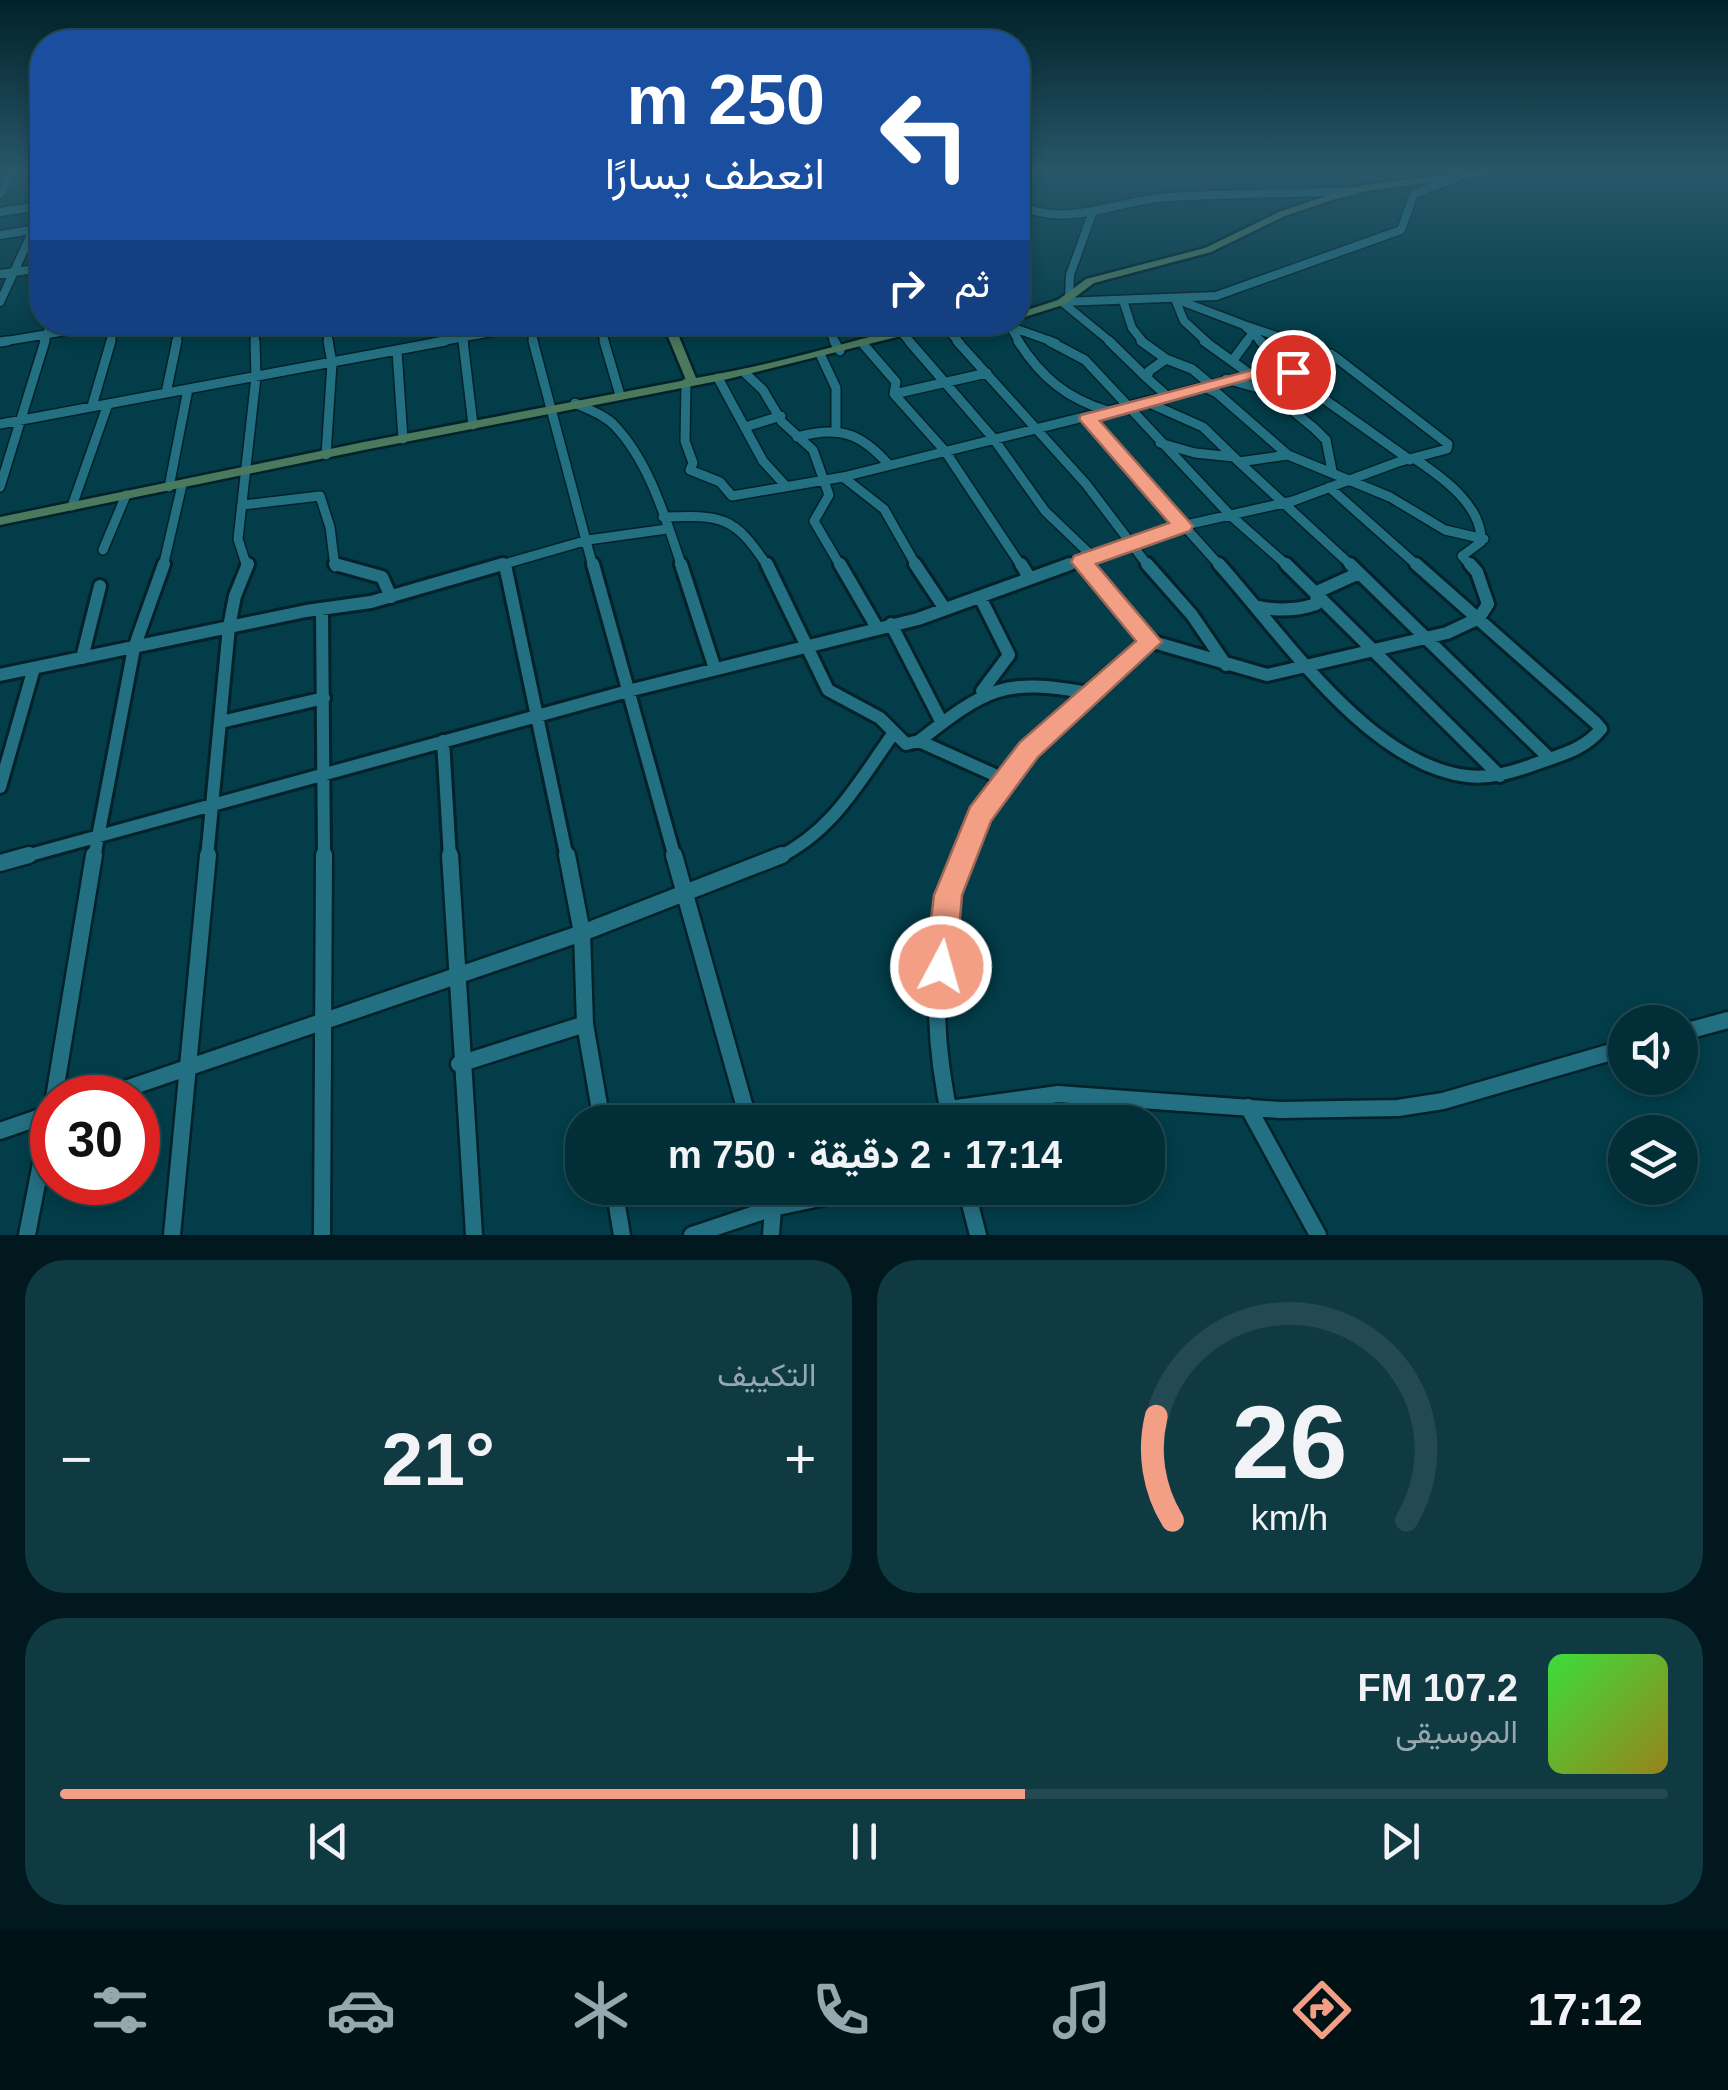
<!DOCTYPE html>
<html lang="ar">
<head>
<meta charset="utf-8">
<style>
	body { margin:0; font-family:Arial,Vazirmatn,sans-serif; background:#103a42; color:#f1f3f6; direction:rtl; height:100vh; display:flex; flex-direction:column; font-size:38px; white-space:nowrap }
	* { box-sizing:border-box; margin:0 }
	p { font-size:32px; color:#96a8ad }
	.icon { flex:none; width:55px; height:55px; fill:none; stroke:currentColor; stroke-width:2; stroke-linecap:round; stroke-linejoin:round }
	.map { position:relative; height:1235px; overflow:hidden; direction:ltr }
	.side { display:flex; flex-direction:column; gap:25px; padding:25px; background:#01191e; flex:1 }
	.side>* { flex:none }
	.guide { position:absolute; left:30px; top:30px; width:1000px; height:305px; border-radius:40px; box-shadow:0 5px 15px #0003,0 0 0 2px #234a52; direction:rtl; background:#1a4fa0; color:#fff; overflow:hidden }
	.tools { position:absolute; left:1608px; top:1005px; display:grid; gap:20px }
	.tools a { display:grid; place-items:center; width:90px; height:90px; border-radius:50%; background:#022e37; box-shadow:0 5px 15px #0003,0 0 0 2px #234a52; font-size:50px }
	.speed { position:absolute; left:30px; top:1075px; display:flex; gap:20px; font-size:50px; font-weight:700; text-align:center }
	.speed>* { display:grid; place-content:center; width:130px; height:130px; border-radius:50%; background:#022e37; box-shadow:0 5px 15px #0003,0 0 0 2px #234a52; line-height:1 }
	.speed .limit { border:15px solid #d22; background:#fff; color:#111 }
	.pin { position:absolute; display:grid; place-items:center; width:85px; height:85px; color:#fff; margin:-42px; border:5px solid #fff; border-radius:50%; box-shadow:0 2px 10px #0007 }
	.me { position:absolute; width:110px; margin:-55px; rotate:6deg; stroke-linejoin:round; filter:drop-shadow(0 0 8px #0008) }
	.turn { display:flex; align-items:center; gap:35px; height:210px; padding:0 40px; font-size:45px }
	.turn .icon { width:130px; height:130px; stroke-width:2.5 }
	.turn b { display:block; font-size:70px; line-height:85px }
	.then { display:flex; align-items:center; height:95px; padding:0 40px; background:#0003; gap:20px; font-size:38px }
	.big { font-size:75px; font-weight:800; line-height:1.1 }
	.side .widget { flex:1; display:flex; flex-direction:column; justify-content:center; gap:15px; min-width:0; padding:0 35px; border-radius:40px; background:#103a42 }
	.side .dial { align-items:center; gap:0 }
	.dial svg { height:260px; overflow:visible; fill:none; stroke:#234a52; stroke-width:7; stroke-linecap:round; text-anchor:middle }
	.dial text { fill:#f1f3f6; stroke:none }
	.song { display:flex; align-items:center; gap:30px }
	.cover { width:120px; height:120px; border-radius:15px; background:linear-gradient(135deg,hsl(120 70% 55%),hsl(50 70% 35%)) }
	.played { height:10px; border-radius:5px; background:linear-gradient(90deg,#f39f85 60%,#234a52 60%) }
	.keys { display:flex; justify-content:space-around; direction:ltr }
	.heat { display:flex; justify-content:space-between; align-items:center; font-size:55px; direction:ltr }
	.side .tiles { flex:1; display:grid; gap:25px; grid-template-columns:1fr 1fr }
	.widget:last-child { grid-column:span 2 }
	.trip { position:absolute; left:565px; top:1105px; width:600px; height:100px; border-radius:40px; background:#022e37; box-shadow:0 5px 15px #0003,0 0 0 2px #234a52; font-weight:800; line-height:100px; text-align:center; direction:rtl }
	.menu { display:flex; height:160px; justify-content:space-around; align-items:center; background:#011216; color:#96a8ad }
	.menu .icon { width:70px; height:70px }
	.menu .active { color:#f39f85 }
	.menu b { font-size:45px; color:#f1f3f6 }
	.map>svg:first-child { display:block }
</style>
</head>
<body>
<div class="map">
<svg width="1728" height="1235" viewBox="0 0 1728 1235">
	<rect width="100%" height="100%" fill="#023d49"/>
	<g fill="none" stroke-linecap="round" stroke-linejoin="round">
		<g stroke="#022129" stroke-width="11">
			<path id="street-far3" d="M0,194L14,170
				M1018,205C1069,229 1117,200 1169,197C1231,193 1293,194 1355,191
				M0,212L42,206
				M0,235L31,230
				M0,274L42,268
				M1069,298L1070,275L1093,211
				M1175,299L1184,321L1208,343
				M1123,300L1132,328L1144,343
				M1181,301L1244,325L1263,343
				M0,302L42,211
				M1062,302L1216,296L1401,230L1414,194L1458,177
				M1062,302L1112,343
				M254,322L255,343
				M325,322L329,343
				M529,322L534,343
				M599,322L605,343
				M767,322L771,327
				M824,322L836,343
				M997,322L1056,343
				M943,325L960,343
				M1244,325L1297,343
				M1011,328L1020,343
				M903,334L911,343
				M463,339L464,343
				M0,342L120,322
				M44,343L51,322
				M110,343L116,322
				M176,343L181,322
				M432,343L546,322
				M1245,343L1253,333"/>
		</g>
		<g stroke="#022129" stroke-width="12">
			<path id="street-far2" d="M463,341L473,425
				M533,341L593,567
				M604,341L620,395
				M834,341L840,351
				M909,341L993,438L1045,511L1093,557
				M957,341L1086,484L1149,567
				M1018,341C1041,377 1067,399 1108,411
				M1049,341L1085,360L1230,515L1289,567
				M1109,341L1147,378
				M1141,341L1166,359L1149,371L1147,378L1167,396
				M1204,341L1250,374
				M1260,341L1307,387
				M0,342L7,341
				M864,345L896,382L894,394L945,451L1022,567
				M397,351L403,439
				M821,356L836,388V427
				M1166,359L1192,369L1210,384
				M1233,360L1247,341
				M745,373L763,390L782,422L813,450L829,495L814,521L841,567
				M718,378L763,461L784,484
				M1226,379L1269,391L1315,429L1326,440L1332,471
				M686,383L685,441L693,463L690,470L720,482L732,496L843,477L1204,387L1217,393L1288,455
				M1204,387L1331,354
				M1269,391L1274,385L1307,387L1410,460
				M166,393L177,341
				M894,394L987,373
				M575,403C589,410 605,415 615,426C650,463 666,520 682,567
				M1149,403L1203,427L1239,462L1288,455L1390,497L1445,530L1484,539
				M92,406L111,341
				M1088,419L1221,567
				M0,424L445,341
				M745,427L781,416
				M797,437C838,426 860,432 888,464
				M1160,443L1195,453L1234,457
				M326,455L332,363L328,341
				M1415,459C1442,477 1483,506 1481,542L1462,556L1472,567
				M1239,462L1353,567
				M843,477L884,509L917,567
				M0,487L45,341
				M169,487L188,389
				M1329,487L1419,567
				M243,505L320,496L330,527L335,567
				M72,506L108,404
				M663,517C722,515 734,515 768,567
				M103,550L126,495
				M1081,562L1085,567
				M163,567L182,485
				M247,567L238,539L256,377L255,341
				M494,567L588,540L667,529
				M1063,567L1168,529L1293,501L1398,462L1447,449L1448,444L1334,356L1290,341"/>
		</g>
		<g stroke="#022129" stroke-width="18">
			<path id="street-far1" d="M335,564L382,577L391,597
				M593,564L675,858
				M681,564L715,669
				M767,564L828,690L880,718L906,744L919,741L1006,780
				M840,564L876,626
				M915,564L945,609
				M1021,564L1029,577
				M1083,564L1150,641L1267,675L1447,633L1479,618L1488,604L1477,572L1470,564
				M1147,564L1192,615L1226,665
				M1219,564C1281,633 1369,765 1467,776C1490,779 1513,772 1535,764C1560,755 1584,750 1601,729L1596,723L1416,564
				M1286,564L1500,776
				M1350,564L1548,757
				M505,565L567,858
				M980,597L1009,655L982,691
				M1258,607C1278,611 1296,611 1316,604L1317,592L1359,573
				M322,609L324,858
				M891,624L942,723
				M82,658L100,586
				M0,675L306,611L371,602L503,564
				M221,722L324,698
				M443,741L450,858
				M919,741C986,689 1003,677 1089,693
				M0,787L34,668
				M19,858L628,691L918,619L1070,564
				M94,858L134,648L164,564
				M207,858L229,627L235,596L248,564
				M777,858C833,831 858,783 893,734
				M963,858C996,765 1076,701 1150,641"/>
		</g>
		<g stroke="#022129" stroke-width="21">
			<path id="street" d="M450,855L474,1235
				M567,855L582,933L585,1024L602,1122
				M674,855L749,1122
				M0,863L29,855
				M1680,1033L1728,1020
				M459,1064L585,1024
				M54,1098L94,855
				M99,1098L582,933L782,855
				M1248,1107L1318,1235
				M949,1109L1058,1094L1280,1110L1398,1108L1443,1101L1625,1048
				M951,1122C930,1027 931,948 964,855
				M0,1131L52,1113
				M614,1188L622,1235
				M767,1188L773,1208L771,1235
				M966,1188L978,1235
				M27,1235L52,1107
				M172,1235L208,855
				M322,1235L324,855
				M692,1235L773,1208L867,1188"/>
		</g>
		<g stroke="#022129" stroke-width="5">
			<path id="secondary" d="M1480,170L1499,171L1495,174L1366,191L1332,200L1285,216L1211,252L1094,283L1066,304L1018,319V313L1058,300L1086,279L1205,248L1279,212L1326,196L1365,185Z
				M662,322H673L696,378C735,371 772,363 810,353C863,339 915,322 970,322L905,335L728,379L364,450L0,525V517L364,442L686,380Z"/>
		</g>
		<use href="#street-far3" stroke="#247083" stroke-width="8"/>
		<use href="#street-far2" stroke="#247083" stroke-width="9"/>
		<use href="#street-far1" stroke="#247083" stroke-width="12"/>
		<use href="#street" stroke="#247083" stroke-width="16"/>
		<use href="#secondary" fill="#4b795e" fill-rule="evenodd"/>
	</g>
	<linearGradient id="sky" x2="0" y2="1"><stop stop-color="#012228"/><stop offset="0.5" stop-color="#28576a"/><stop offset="1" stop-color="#28576a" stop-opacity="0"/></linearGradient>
	<rect width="1728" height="343" fill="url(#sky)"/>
	<path fill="#f39f85" stroke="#9e6756" stroke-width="2.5" d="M1287,361L1299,369V376H1287L1283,372L1268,374L1100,421L1193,526L1190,531L1096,564L1162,642L1038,757L991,821L962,895L956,967L952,977L941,982L930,977L925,967L934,895L970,807L1020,742L1136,641L1071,562L1074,556L1169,523L1079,419L1081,415Z"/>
</svg>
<div class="tools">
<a><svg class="icon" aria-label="sound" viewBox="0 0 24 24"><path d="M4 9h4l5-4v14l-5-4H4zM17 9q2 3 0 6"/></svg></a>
<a><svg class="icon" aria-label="layers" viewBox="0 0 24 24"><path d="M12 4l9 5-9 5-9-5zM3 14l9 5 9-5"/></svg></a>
</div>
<div class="speed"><div class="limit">30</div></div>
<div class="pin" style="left:1293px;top:372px;background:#d93025"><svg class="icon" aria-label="arrive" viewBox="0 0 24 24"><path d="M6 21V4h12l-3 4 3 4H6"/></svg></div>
<svg class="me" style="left:941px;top:967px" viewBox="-20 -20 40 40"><circle r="17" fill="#f39f85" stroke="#fff" stroke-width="3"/><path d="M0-11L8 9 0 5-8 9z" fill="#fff"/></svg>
<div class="trip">17:14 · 2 دقيقة · 750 m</div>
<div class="guide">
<div class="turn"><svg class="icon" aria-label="left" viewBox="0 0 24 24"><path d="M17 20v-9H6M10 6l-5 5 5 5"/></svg><div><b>250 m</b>انعطف يسارًا</div></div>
<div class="then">ثم<svg class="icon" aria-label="right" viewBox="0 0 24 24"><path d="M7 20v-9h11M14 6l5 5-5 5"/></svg></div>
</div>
</div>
<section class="side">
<div class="tiles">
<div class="widget dial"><svg viewBox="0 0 100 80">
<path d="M14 69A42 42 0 1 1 86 69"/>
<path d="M14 69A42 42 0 0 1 9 37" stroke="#f39f85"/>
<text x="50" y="56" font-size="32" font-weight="700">26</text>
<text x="50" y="72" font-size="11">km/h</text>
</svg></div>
<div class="widget"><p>التكييف</p>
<div class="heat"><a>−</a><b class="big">21°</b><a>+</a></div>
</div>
<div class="widget">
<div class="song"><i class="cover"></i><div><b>107.2 FM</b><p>الموسيقى</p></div></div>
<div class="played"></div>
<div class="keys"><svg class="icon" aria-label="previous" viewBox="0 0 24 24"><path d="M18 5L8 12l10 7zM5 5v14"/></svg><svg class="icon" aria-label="pause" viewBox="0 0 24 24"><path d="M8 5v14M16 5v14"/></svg><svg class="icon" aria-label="next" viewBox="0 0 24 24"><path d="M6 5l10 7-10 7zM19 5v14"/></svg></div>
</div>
</div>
</section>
<nav class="menu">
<b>17:12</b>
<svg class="icon active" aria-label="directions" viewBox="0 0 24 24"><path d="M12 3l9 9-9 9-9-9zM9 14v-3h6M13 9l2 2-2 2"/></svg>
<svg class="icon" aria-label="music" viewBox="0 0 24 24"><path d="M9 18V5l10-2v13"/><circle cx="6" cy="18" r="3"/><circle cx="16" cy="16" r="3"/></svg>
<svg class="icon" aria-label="phone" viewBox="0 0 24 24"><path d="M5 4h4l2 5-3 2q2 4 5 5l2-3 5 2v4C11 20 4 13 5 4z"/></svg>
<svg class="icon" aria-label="climate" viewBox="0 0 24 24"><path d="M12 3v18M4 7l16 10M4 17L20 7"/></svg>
<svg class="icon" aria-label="car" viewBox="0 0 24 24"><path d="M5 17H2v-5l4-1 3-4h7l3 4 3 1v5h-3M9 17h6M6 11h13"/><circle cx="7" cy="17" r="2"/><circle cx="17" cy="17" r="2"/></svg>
<svg class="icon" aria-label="filters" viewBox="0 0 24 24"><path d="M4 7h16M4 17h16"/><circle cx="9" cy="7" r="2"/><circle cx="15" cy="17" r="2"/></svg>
</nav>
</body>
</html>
